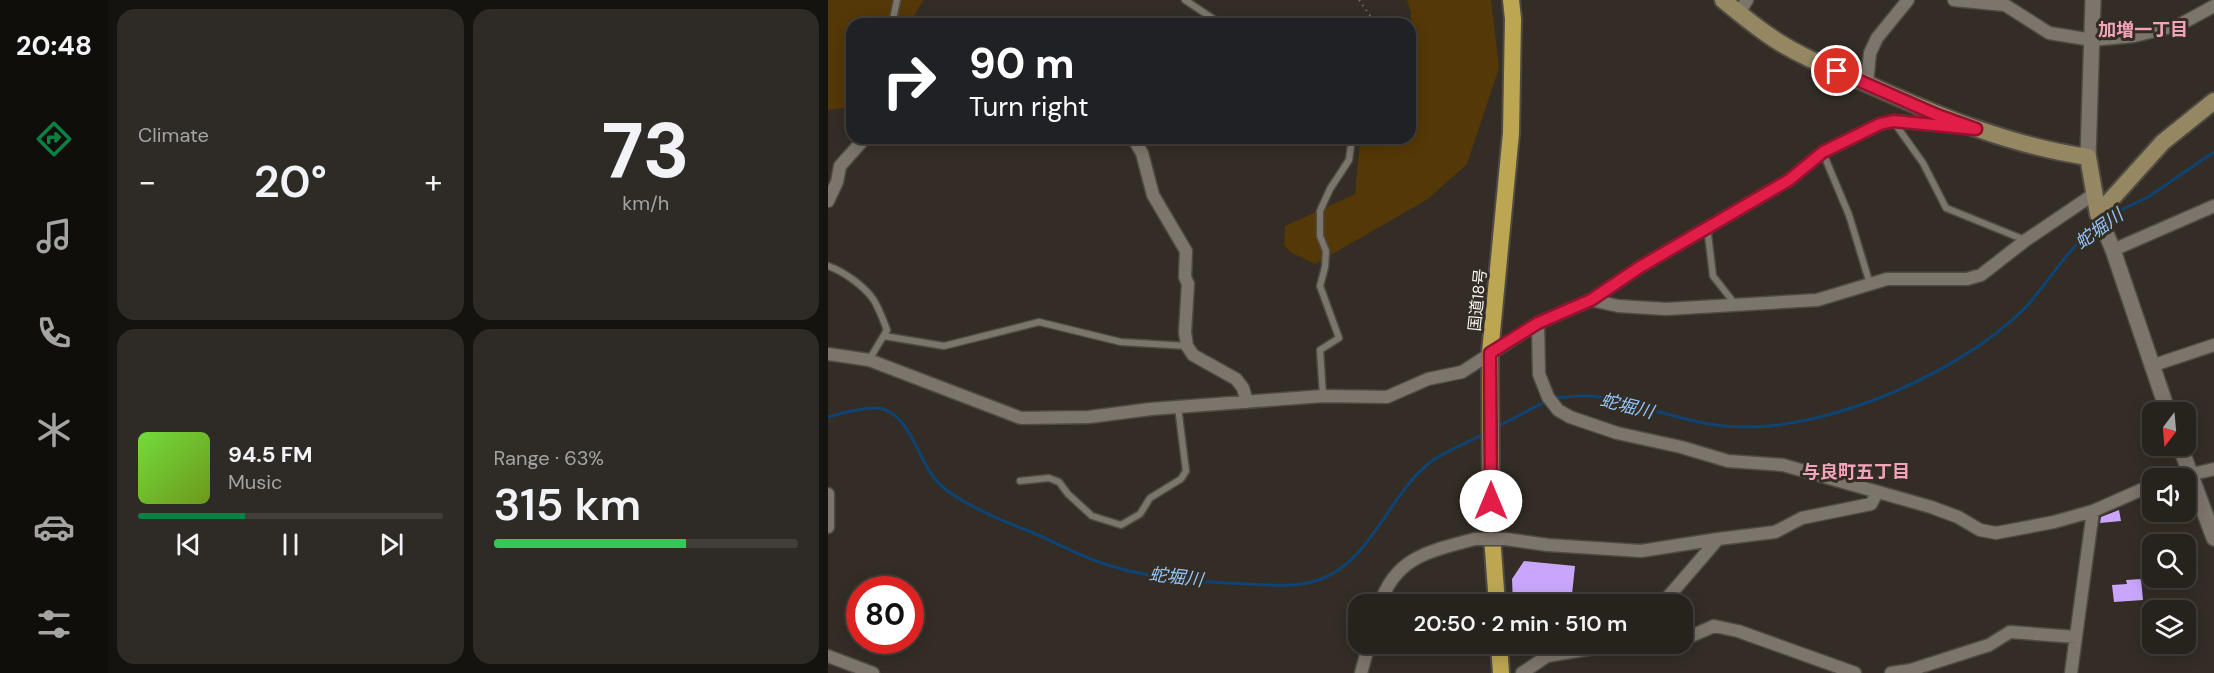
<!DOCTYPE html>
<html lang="en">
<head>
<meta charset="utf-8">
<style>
	body { margin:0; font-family:"DM Sans","Noto Sans JP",sans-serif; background:#2e2a25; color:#f1f3f6; height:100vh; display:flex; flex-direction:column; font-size:22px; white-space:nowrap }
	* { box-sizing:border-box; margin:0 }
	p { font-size:20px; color:#a4a4a3 }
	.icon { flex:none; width:33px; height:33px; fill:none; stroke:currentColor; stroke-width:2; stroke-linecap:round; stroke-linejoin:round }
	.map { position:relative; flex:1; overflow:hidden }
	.details { display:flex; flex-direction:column; gap:9px; padding:9px; background:#15130f; width:720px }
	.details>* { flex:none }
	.top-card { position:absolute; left:18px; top:18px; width:570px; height:126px; border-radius:18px; box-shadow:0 3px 15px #0003,0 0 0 2px #423f3b; background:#202124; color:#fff; overflow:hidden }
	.needle { width:39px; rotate:196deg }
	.controls { position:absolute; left:1314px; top:402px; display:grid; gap:12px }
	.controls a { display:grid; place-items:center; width:54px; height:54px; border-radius:12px; background:#26221c; box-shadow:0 3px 15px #0003,0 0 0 2px #423f3b; font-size:30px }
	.speed { position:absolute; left:18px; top:576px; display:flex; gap:12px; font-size:30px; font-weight:700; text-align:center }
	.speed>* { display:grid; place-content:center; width:78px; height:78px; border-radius:50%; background:#26221c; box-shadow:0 3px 15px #0003,0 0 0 2px #423f3b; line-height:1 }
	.speed .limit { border:9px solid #d22; background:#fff; color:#111 }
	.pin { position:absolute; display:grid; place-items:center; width:51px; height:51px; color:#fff; margin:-26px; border:3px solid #fff; border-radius:50%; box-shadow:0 2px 6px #0007 }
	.me { position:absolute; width:66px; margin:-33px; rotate:0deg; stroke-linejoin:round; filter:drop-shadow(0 0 4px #0008) }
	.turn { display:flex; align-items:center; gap:21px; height:126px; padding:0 24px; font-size:27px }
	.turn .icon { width:78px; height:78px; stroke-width:2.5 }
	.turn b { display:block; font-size:42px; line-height:51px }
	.big { font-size:45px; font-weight:600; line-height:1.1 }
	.details .card { flex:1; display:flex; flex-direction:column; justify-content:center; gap:9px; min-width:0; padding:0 21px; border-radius:18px; background:#2e2a25 }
	.details .dial { align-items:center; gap:0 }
	.dial b { font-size:78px; line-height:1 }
	.song { display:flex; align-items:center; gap:18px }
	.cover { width:72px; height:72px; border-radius:9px; background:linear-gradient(135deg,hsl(100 70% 55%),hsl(80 70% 35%)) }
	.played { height:6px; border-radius:3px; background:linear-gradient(90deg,#0b8043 35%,#423f3b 35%) }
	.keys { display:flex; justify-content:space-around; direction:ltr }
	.heat { display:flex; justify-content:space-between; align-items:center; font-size:33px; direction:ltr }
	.charge { height:9px; border-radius:4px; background:linear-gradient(90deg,#34c759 63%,#423f3b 0) }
	.details .tiles { flex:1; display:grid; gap:9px; grid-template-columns:repeat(2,1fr) }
	.trip { position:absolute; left:520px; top:594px; width:345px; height:60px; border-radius:18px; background:#26221c; box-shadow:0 3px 15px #0003,0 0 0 2px #423f3b; font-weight:600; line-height:60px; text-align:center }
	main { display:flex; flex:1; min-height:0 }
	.tabs { display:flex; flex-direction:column; width:108px; justify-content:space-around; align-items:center; background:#0f0e0b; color:#a4a4a3 }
	.tabs .icon { width:42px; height:42px }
	.tabs .selected { color:#0b8043 }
	.tabs b { font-size:27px; color:#f1f3f6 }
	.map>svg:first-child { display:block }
</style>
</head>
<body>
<main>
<nav class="tabs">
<b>20:48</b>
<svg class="icon selected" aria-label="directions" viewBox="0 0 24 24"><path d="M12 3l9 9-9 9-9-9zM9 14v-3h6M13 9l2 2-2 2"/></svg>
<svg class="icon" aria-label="music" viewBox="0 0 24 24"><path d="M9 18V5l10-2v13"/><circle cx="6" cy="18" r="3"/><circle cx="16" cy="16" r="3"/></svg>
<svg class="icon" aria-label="phone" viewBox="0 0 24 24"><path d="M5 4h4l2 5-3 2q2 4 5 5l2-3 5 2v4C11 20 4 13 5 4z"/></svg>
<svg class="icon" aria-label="climate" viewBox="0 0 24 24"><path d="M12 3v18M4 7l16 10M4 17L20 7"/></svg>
<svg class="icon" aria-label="car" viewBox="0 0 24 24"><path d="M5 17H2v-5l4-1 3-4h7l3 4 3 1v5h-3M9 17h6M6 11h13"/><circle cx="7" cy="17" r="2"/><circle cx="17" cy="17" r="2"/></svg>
<svg class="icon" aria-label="filters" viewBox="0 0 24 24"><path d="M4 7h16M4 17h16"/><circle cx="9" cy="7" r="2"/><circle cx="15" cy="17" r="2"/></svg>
</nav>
<section class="details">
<div class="tiles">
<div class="card"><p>Climate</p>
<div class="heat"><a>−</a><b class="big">20°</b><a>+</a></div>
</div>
<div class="card dial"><b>73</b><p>km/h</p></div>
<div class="card">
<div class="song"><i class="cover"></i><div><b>94.5 FM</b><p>Music</p></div></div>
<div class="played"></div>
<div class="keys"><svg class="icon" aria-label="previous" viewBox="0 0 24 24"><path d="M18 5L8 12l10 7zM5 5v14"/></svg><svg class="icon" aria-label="pause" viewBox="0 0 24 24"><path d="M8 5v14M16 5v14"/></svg><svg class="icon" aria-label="next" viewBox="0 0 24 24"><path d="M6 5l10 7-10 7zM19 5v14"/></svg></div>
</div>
<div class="card"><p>Range · 63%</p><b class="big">315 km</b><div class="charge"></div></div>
</div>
</section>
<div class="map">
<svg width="1386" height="673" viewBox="0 0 1386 673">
	<rect width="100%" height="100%" fill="#332d25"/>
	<path fill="#553807" d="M0,0H95L82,24H24V107L0,110Z
		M579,0H663L671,68L639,164L600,199L487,264L462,252L456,245L457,226L527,194L532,142L535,138H582L583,12Z"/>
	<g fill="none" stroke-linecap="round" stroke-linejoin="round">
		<path stroke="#0e4374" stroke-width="3" d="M1277,222L1297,208L1320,197L1386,152
			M726,398C741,397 757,394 771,397C820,406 864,426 913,427C1004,429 1133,372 1197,308C1222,281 1238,249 1269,227
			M0,417C14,413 45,404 58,410C87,423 91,469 117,489C138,505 172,520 198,530C221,539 244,552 268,561C316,579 370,582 421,584C444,585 471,588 493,579C542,561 561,496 600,464C614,452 639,443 656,434
			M667,428L720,400"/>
	</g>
	<path fill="#c9a6fb" d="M1291,510L1293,521L1272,523L1273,517Z
		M696,561L747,566L743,604H685L684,579Z
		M1313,579L1315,600L1286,602L1284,585L1299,584L1298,580Z"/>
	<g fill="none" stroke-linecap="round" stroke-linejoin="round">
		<g stroke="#4f4b44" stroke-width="9">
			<path id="service" d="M357,0L393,24
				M64,24L69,0
				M1065,121L1095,163L1118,208L1197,240
				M995,153L1021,215L1042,284
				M879,226L885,276L907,304
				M0,266C15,271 36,286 45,299C51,308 55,320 59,330L41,360
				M56,336L116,346L211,322L293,342L359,346
				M495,396L492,350L511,338L492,286L497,267L498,251L492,236V211L502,189L521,160L524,138
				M192,481L221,478L231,482L240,494L264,516L293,525L312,514L322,498L353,479L358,471L350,407"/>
		</g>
		<g stroke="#4f4b44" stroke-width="15">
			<path id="minor" d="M1126,0L1177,5L1221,33L1264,40L1306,36L1351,25L1386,6
				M911,13L919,0
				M1039,83L1042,53L1049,38L1080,0
				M305,138L314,153L325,195L358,251L357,277L360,284L357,332L359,346L365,355L408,379L415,388L419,402
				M0,201L9,182L12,166L37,138
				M1285,250L1386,206
				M763,300L790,306L838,309L989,300L1059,279H1139L1153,275L1198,240L1266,194
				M710,323L711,374L720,397L730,410L742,417L789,433L853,447L900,461L955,465L1103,507L1130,517L1152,530L1168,533L1226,522L1265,511L1324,485
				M0,354L41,360L193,418L261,417L323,409L495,396L559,397L600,379L634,372L710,323L763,300L812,267L961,180L995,152L1052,124L1065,121L1132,127
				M1323,366L1386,345
				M1347,478L1386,469
				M0,494V527
				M677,539L720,545L813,551L890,539
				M552,604C568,556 603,551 647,539
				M834,604L890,539L947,532L974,518L1043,504L1049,493
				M855,636H863L886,626L910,631L1027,673
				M0,656L45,673
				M533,673L541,644
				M694,673L719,656L791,644
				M1063,673L1083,670L1161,645L1182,632L1248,637
				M1243,673L1265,511"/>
		</g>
		<g stroke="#4f4b44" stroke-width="18">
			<path id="tertiary" d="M1260,157L1265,0
				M1270,214L1285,250L1340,412
				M1352,446L1386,538"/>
		</g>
		<g stroke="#4f4b44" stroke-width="20">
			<path id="secondary" d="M895,0C912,14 928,27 946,39C976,59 1011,71 1044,86C1113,117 1185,146 1260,157L1270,214
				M1270,214L1335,142L1386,101"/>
		</g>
		<g stroke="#4f4b44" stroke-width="20">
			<path id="trunk" d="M669,604L663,522L662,353L683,133L685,19L683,0
				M671,644L673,673"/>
		</g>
		<path stroke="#706a63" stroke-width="2" stroke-dasharray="1.5 4.5" stroke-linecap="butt" d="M531,0L548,24"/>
		<use href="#service" stroke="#7c756c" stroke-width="6"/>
		<use href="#minor" stroke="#7c756c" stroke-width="12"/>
		<use href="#tertiary" stroke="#7c756c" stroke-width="15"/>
		<use href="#secondary" stroke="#948762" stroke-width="16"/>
		<use href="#trunk" stroke="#bca652" stroke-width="16"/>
		<g stroke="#4f4b44" stroke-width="15" stroke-linecap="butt">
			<path id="minor-bridge" d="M647,539H677"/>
		</g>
		<use href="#minor-bridge" stroke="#7c756c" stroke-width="12"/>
	</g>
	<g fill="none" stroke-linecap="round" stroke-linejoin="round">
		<g stroke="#92132f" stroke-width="15">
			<path id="route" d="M663,501L662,353L710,323L763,300L812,267L961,180L995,152L1052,124L1065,121L1148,129L1109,115L1009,71"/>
		</g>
		<use href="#route" stroke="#e11d48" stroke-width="10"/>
	</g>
	<g text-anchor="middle" stroke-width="6" stroke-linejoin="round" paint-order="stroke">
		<g font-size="16" fill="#f8f4ef" stroke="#332d25">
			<text transform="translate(649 300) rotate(-84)" y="6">国道18号</text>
		</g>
		<g font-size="18" font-weight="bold" fill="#f4a3ba" stroke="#332d25">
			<text x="1315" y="36">加増一丁目</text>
			<text x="1028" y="478">与良町五丁目</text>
		</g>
		<g font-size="18" font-style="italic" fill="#93c5fa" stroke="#332d25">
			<text transform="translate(1271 229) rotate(-36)" y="6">蛇堀川</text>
			<text transform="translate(799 406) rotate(14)" y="6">蛇堀川</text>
			<text transform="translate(348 577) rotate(7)" y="6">蛇堀川</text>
		</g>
	</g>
</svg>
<div class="controls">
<a><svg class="needle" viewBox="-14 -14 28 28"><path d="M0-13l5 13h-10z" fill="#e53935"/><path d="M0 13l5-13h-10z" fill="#a4a4a3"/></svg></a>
<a><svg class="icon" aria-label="sound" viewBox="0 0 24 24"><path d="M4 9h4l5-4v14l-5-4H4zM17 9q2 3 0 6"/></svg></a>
<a><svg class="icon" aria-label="search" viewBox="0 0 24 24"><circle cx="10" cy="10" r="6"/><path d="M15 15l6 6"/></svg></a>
<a><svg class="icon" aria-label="layers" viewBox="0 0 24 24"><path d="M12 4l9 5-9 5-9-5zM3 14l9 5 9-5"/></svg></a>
</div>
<div class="speed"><div class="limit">80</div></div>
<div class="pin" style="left:1009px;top:71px;background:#d93025"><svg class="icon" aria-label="arrive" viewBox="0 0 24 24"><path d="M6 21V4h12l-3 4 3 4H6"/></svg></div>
<svg class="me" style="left:663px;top:501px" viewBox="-20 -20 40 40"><circle r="19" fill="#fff"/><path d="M0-13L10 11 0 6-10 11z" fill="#e11d48"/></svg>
<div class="trip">20:50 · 2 min · 510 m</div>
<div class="top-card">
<div class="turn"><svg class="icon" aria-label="right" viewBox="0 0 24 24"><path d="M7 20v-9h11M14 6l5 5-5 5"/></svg><div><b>90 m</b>Turn right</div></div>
</div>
</div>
</main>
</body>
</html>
